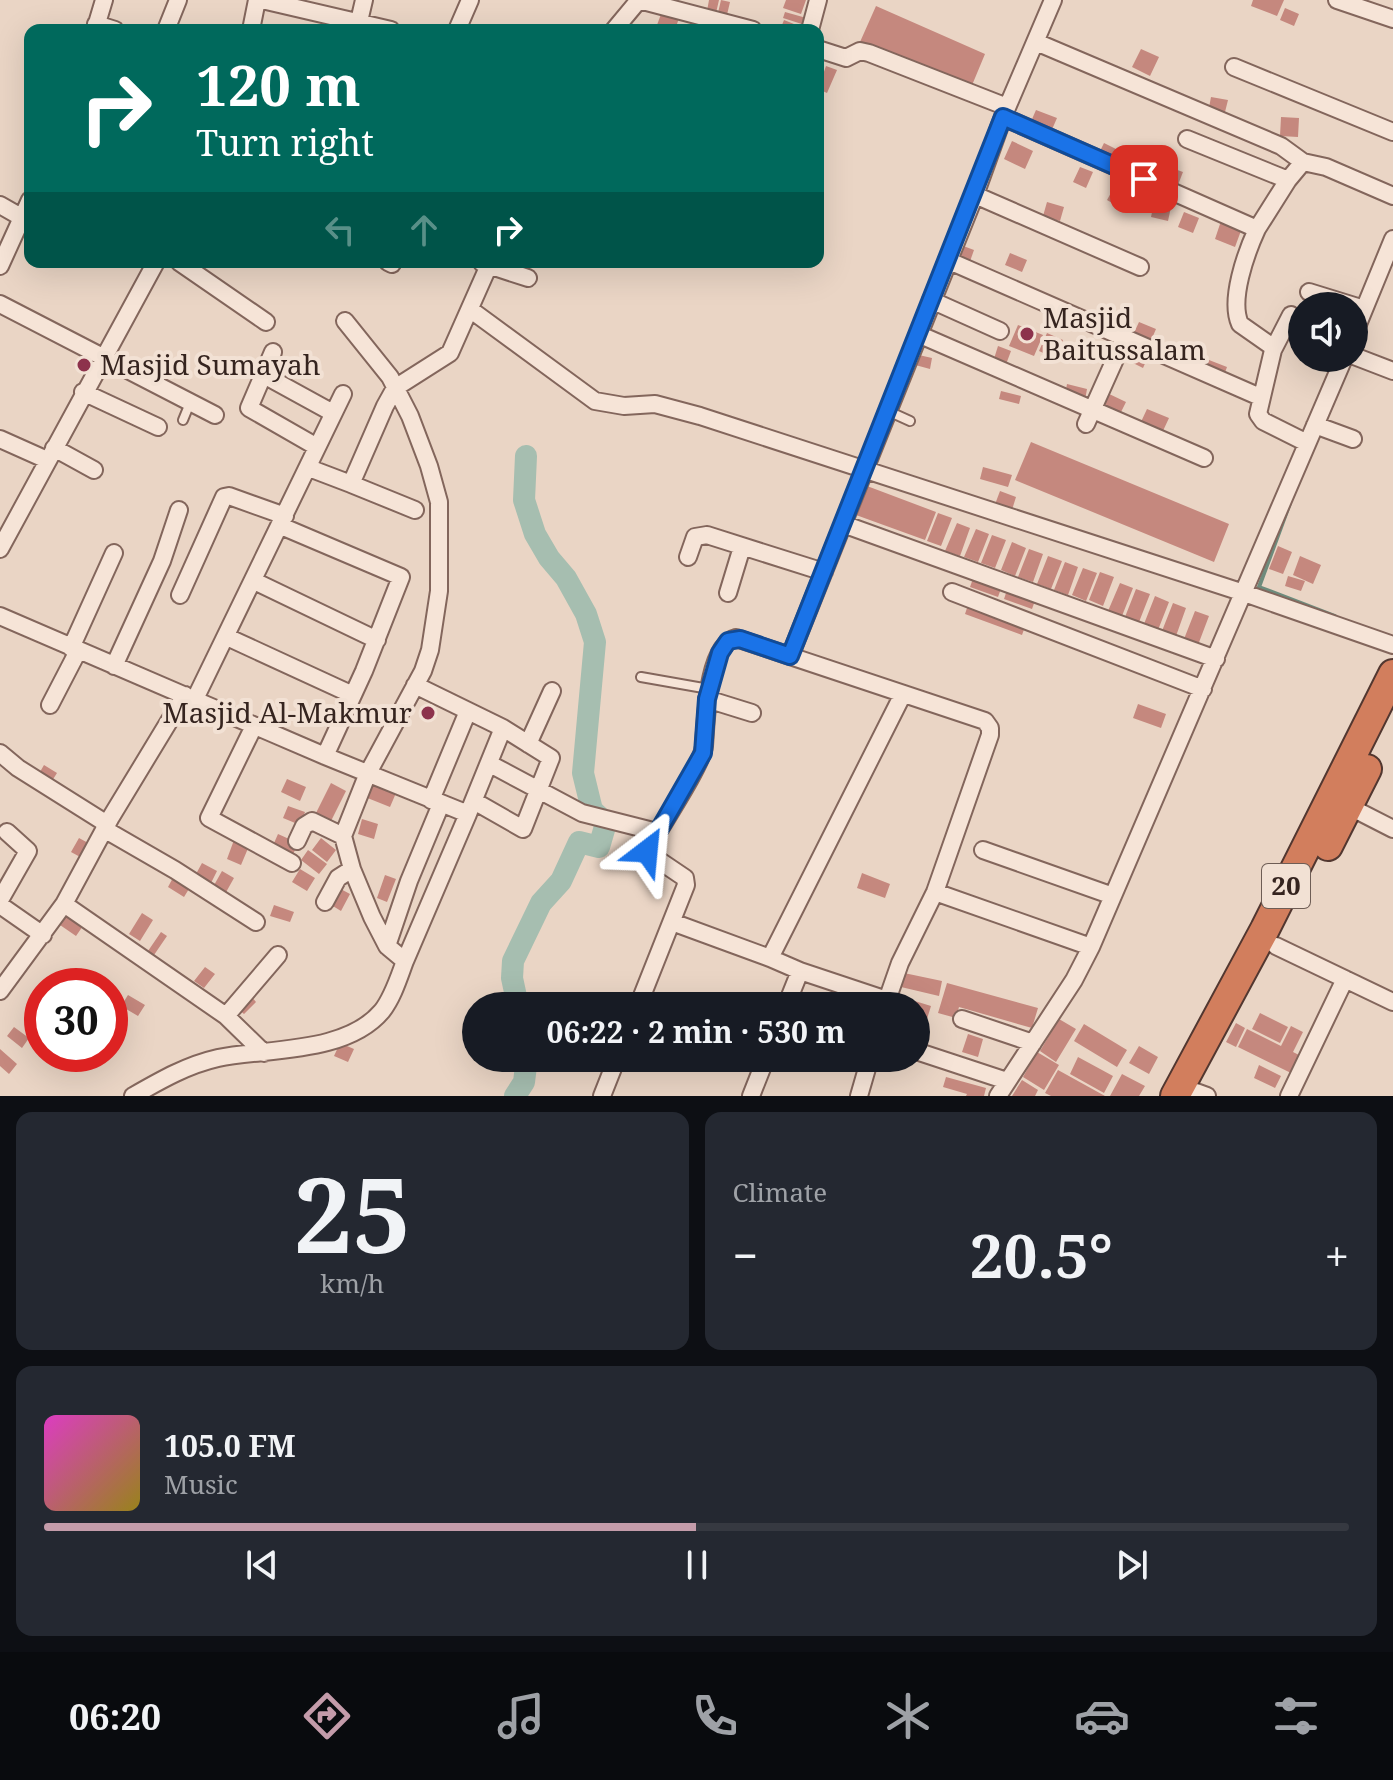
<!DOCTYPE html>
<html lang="en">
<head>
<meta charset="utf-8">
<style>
	body { margin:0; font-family:"Noto Serif",serif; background:#242831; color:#f1f3f6; height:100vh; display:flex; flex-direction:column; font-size:30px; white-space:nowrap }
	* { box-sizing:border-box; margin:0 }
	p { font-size:26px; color:#9ea1a6 }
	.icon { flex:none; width:44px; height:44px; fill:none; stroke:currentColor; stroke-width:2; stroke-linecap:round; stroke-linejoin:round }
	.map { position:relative; height:1096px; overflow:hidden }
	.side { display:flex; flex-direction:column; gap:16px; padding:16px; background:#0d0f14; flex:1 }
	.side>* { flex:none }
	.top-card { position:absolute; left:24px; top:24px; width:800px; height:244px; border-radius:16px; box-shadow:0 8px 32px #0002; background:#00695c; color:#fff; overflow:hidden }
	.buttons { position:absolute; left:1288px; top:292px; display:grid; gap:16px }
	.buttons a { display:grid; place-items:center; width:80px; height:80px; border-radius:50%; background:#171b24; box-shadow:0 8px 32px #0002; font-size:40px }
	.speed { position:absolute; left:24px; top:968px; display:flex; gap:16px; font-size:40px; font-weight:700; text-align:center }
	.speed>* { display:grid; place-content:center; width:104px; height:104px; border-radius:50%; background:#171b24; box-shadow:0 8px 32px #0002; line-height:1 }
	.speed .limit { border:12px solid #d22; background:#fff; color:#111 }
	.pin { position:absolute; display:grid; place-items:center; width:68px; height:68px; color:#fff; margin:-34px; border-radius:16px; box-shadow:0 4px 12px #0006 }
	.me { position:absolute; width:88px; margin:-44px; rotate:29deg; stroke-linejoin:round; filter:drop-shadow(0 0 6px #0008) }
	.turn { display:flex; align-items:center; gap:28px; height:168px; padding:0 40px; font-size:36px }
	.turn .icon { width:104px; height:104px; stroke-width:2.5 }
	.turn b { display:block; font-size:56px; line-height:68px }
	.lanes { display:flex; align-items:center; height:76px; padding:0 40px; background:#0003; justify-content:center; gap:40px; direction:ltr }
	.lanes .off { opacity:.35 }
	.big { font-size:60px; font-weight:700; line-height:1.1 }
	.side .card { flex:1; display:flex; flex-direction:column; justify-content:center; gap:12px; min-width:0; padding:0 28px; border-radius:16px; background:#242831 }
	.side .dial { align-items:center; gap:0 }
	.dial b { font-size:104px; line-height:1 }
	.song { display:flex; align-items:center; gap:24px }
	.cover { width:96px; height:96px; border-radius:12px; background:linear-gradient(135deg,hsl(310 70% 55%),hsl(50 70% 35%)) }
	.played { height:8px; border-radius:4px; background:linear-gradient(90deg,#c49caa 50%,#363941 50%) }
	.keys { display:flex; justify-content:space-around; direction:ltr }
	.heat { display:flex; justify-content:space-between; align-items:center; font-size:44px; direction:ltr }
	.side .tiles { flex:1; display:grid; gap:16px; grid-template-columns:1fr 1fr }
	.card:last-child { grid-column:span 2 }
	.trip { position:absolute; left:462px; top:992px; width:468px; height:80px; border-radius:40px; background:#171b24; box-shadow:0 8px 32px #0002; font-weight:700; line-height:80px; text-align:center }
	.menu { display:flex; height:128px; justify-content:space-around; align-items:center; background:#090b0e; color:#9ea1a6 }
	.menu .icon { width:56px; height:56px }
	.menu .active { color:#c49caa }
	.menu b { font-size:36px; color:#f1f3f6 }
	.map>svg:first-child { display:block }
</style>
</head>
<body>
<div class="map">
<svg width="1393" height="1096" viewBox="0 0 1393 1096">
	<rect width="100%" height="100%" fill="#ead5c5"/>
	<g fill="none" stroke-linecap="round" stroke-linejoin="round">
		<path stroke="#6e8b7c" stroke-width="4" d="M1290,503L1259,587L1335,616"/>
		<path stroke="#a6beb0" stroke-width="22" d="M518,1006L512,978L513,961L541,903L561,881L579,842L599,847L606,823L592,810L583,773L595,642L586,614L566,578L549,558L535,534L524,500L526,456
			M515,1096L524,1082L527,1058"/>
	</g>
	<path fill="#c5887e" d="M709,0H719L716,13L707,11Z
		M721,0L730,2L726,19L717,17Z
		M786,0H806L801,14L783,8Z
		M1253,0H1284L1277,16L1251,6Z
		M664,6L681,12L675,30L657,25Z
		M876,6L985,54L970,90L860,42Z
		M1285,8L1299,14L1294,26L1280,20Z
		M785,12L810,19L808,26L783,18Z
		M784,20L799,26L798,30H780Z
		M1141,49L1159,57L1150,76L1132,67Z
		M826,66L837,70L827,93L818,89Z
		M1211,97L1228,100L1224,116L1208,113Z
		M1036,110L1057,118L1050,134L1029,126Z
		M1281,117L1299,118L1298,137L1280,136Z
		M1012,141L1033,151L1025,169L1004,159Z
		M1104,143L1122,152L1116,164L1098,155Z
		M1141,157L1154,160L1150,177L1137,174Z
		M1080,167L1093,172L1086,188L1073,182Z
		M1169,167L1183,172L1176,190L1163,185Z
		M1117,182L1134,191L1124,210L1107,200Z
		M1047,202L1064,207L1060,221L1043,216Z
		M1154,203L1171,207L1168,221L1151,217Z
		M1184,212L1199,218L1193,233L1178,227Z
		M1221,221L1242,228L1235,247L1215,239Z
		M958,244L974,250L968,267L952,260Z
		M1010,253L1027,260L1022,272L1005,265Z
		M1139,322L1156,329L1150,343L1133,335Z
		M1018,325L1043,335L1034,356L1009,346Z
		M1047,333L1063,340L1054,358L1039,351Z
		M998,346L1011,351L1005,367L993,362Z
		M1127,349L1147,359L1143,368L1123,358Z
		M910,353L932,358L930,369L908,363Z
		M1209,360L1227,367L1223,378L1205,372Z
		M1067,384L1087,389L1085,400L1065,395Z
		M1001,391L1021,396L1019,404L999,399Z
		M1105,392L1126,402L1119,416L1098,407Z
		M1147,409L1169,418L1162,433L1140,424Z
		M1031,442L1229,524L1214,562L1015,480Z
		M983,467L1012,475L1008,487L980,479Z
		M867,486L936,512L925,540L856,515Z
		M1000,491L1016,497L1011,513L994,507Z
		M938,513L952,518L941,546L927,541Z
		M957,523L970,528L960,556L945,551Z
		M976,529L989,534L978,562L964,557Z
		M992,535L1006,540L995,568L981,563Z
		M1012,542L1026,548L1015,576L1001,570Z
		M1278,546L1292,552L1283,574L1269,569Z
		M1029,549L1043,554L1033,582L1018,577Z
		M1048,556L1062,561L1051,589L1037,584Z
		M1300,556L1321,565L1313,584L1293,575Z
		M1065,562L1078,567L1068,595L1054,590Z
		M1083,568L1097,573L1086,601L1072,595Z
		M1100,572L1114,577L1103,606L1089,600Z
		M975,573L1003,583L998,597L970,587Z
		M1288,576L1305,581L1301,591L1285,586Z
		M1120,583L1133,588L1122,616L1108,611Z
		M1009,584L1037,595L1032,609L1004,599Z
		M1136,589L1150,594L1139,622L1125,617Z
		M1155,596L1169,602L1158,630L1144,624Z
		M970,599L1027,621L1022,635L965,614Z
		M1173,603L1186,608L1176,636L1162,631Z
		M1195,611L1209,616L1198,645L1184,639Z
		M1138,704L1166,714L1161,728L1133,718Z
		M44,765L57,773L50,784L37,777Z
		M287,779L306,787L300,801L281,792Z
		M331,783L346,791L329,825L314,817Z
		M370,783L396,793L390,807L365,797Z
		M288,806L305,812L300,825L283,818Z
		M362,819L378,824L374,839L358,834Z
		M278,834L298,843L291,859L271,850Z
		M79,838L90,844L82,858L71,852Z
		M321,838L336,850L327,862L312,850Z
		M234,840L249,846L241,865L227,859Z
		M308,850L327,864L319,874L301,860Z
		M202,863L217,871L211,883L196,874Z
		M300,869L315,878L307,891L292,882Z
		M222,871L234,878L225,894L213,887Z
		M862,873L890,884L885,898L857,888Z
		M175,874L192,884L184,897L168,887Z
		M385,875L396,879L387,902L377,898Z
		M337,887L350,894L341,911L328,903Z
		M274,905L294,912L290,922L270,916Z
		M69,912L85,923L76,936L60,925Z
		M142,913L153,920L140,941L129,934Z
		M161,932L167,936L154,955L148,951Z
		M205,967L215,974L204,988L194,981Z
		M904,973L942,981L939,996L901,987Z
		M947,983L1038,1008L1032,1028L959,1007L956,1018L938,1013Z
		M892,994L931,1006L927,1019L916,1016V1006H889Z
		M128,995L145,1005L138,1016L121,1006Z
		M250,995L256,1002L244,1014L237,1008Z
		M1260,1013L1288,1027L1280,1043L1252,1029Z
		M1059,1019L1076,1029L1056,1062L1040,1051Z
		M1236,1023L1245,1028L1236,1047L1226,1042Z
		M1084,1024L1127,1050L1117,1067L1074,1041Z
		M1291,1026L1303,1032L1293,1052L1299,1055L1291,1073L1238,1047L1247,1029L1281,1046Z
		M14,1027L29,1038L22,1048L7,1036Z
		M968,1034L983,1039L978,1057L962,1052Z
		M340,1043L354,1049L348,1062L334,1056Z
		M1139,1046L1158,1057L1149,1074L1129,1063Z
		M0,1049L17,1064L9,1074L0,1066Z
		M1037,1052L1059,1065L1044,1090L1023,1077Z
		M1078,1057L1113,1076L1104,1093L1070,1074Z
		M1259,1065L1281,1076L1275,1088L1254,1078Z
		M1058,1070L1105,1096H1051L1045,1093Z
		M1122,1074L1145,1086L1139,1096H1110Z
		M946,1077L986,1088L984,1096H966L967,1094L943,1087Z
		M1022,1080L1038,1090L1035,1096H1012Z"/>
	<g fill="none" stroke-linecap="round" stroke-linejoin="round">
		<g stroke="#83665c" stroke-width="12">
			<path id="lane" d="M888,411L910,421
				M183,420L190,403
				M641,677L709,689"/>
		</g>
		<g stroke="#83665c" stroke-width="20">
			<path id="street" d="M262,0L391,30
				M639,0L753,30
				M1337,0L1393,19
				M96,24L115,30
				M95,30L104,0
				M166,30L178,0
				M251,30L257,0
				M357,30L364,0
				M457,30L470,0
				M614,30L639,0
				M810,30L818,0
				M1036,42L1281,146L1303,162
				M818,49L846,58L860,51L869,53L1007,107
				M1234,67L1393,132
				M1003,117L1257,229L1288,180L1303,162L1326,167L1393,196
				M1187,139L1288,180
				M975,195L1140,267
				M0,205L21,217
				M1257,229C1246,253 1229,300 1240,324L1270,345L1273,350L1258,414L1263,421L1307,443
				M947,260L1260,397
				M179,262L266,322
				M388,262L392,264
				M482,263L528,278
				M0,266L30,200
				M1309,292L1364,309
				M931,300L1000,331
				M0,304L215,415
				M471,310L595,401L624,406L655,404L700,416L1244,593L1393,645
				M345,321L390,377L410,416L429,466L439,502V591L430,650L423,671L368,773L343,836L352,869L372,917L387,946L405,961L468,814
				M918,334L1204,458
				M1354,334L1393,239
				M1273,350L1291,315
				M273,352L249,408L317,447
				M1354,356L1393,371
				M262,374L333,413
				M83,392L158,427
				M1086,424L1125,337
				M1315,425L1353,439
				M0,439L47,460
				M54,448L94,470
				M309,468L351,484L385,406L395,388L450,353L489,265
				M351,484L415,510
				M843,524L1216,659
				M281,526L401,577L364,671L325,756
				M0,549L156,262
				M688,557L695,537L707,535L824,572
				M254,581L377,640
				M952,592L1203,689
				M728,593L742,547
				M180,595L224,497L229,496L285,516
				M0,616L325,756L468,814L503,728
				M227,637L353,695
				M71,648L114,553
				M790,656L975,195L1003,117L1053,0
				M114,666L162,561L179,510
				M415,685L503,728L551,758L523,829L474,801
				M195,699L343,394
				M707,699L752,713
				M50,705L78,651
				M254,726L209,818L292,863
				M528,744L552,691
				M0,753L18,768L107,824
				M490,764L582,813L657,832
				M431,800L468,711
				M1348,806L1393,829
				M104,829L175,870L256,922
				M297,841L304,826L312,821L343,836
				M983,850L1113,896
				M935,892L1091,947
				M0,900L28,851L7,832
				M325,902L338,878L352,869
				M64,904L226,1016L264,1053
				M0,905L43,935
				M672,922L770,958
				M387,946L409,881L441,804
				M1276,946L1393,1002
				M800,971L887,1000
				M0,991L64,904L111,817L185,695
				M638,1006L686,885L685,878L648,853V849C659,829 703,763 704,746C706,721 707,645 736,638L985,721L990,728V735L935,892L900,963L885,1006
				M786,1006L800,971L770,958L903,694
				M226,1016L278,955
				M962,1019L1033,1043
				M916,1051L1007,1081
				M1196,1092L1207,1096
				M133,1096C161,1080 187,1065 218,1058C266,1048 346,1054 382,1011C393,997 399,977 405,961
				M602,1096L617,1058
				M751,1096L766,1058
				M859,1096L870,1058
				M998,1096L1074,980L1091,947L1344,358
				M1289,1096L1345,979"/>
		</g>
		<g stroke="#523730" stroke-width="32">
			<path id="highway" d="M1328,846L1367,769
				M1175,1096L1265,929L1393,674"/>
		</g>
		<use href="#lane" stroke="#f6e4d7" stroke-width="8"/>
		<use href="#street" stroke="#f6e4d7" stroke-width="16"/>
		<use href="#highway" stroke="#d27e5d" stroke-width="28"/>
	</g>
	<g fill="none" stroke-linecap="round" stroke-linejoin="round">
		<g stroke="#114b97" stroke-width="20">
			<path id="route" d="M647,851L703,753L707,699L720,653L728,641L740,639L790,656L1003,117L1144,179"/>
		</g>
		<use href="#route" stroke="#1a73e8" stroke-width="14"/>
	</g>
	<g fill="#8d324c" stroke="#f2e1d4" stroke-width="3">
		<circle cx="1027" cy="334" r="8"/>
		<circle cx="84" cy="365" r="8"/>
		<circle cx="428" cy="713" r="8"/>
	</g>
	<g text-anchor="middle" stroke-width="8" stroke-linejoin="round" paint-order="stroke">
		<rect fill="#f2e1d4" stroke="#6e5d55" stroke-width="2" x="1262" y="864" width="48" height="44" rx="6"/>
		<g font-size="26" font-weight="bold" fill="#35241f">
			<text x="1286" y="895">20</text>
		</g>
		<g font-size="28" fill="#35241f" stroke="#f2e1d4" text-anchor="start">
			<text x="1043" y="328">Masjid<tspan x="1043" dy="32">Baitussalam</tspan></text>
			<text x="100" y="375">Masjid Sumayah</text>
			<text x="412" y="723" text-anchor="end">Masjid Al-Makmur</text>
		</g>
	</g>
</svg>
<div class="buttons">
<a><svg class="icon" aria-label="sound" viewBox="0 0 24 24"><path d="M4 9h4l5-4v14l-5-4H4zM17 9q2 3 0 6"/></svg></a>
</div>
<div class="speed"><div class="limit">30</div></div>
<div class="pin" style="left:1144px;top:179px;background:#d93025"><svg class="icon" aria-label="arrive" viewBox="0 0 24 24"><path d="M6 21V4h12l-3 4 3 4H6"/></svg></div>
<svg class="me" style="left:647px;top:851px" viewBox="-20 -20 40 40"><path d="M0-17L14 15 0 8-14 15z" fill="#1a73e8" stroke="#fff" stroke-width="4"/></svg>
<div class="trip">06:22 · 2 min · 530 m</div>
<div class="top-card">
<div class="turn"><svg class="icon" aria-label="right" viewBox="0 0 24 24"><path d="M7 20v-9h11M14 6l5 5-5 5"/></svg><div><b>120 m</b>Turn right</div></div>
<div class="lanes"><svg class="icon off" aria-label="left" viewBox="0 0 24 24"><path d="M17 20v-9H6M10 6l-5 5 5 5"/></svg><svg class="icon off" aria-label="ahead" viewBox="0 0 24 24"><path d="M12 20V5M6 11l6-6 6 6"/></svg><svg class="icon" aria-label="right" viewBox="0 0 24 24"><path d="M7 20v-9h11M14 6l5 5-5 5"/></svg></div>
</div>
</div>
<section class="side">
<div class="tiles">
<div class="card dial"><b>25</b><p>km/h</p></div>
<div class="card"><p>Climate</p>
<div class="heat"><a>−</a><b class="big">20.5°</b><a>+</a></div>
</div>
<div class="card">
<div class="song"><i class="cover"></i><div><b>105.0 FM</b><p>Music</p></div></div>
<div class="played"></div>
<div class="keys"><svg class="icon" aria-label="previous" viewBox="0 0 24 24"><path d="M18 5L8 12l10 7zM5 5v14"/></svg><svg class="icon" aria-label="pause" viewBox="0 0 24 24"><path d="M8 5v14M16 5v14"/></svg><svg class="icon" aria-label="next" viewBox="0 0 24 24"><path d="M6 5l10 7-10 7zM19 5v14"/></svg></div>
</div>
</div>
</section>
<nav class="menu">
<b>06:20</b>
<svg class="icon active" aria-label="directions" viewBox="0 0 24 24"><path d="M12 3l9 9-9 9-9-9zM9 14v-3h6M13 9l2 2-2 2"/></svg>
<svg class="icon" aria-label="music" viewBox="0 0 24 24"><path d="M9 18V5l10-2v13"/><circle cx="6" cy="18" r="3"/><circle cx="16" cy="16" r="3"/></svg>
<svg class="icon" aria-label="phone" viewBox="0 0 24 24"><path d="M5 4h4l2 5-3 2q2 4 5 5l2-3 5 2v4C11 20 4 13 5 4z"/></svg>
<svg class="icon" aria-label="climate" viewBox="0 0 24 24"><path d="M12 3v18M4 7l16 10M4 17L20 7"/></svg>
<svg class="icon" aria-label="car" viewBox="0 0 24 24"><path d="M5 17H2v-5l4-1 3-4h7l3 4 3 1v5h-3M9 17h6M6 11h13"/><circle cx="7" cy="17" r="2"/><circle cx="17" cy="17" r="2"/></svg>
<svg class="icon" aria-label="filters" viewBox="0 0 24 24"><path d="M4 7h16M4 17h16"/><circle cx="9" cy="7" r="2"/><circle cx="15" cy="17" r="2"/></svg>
</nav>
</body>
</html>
